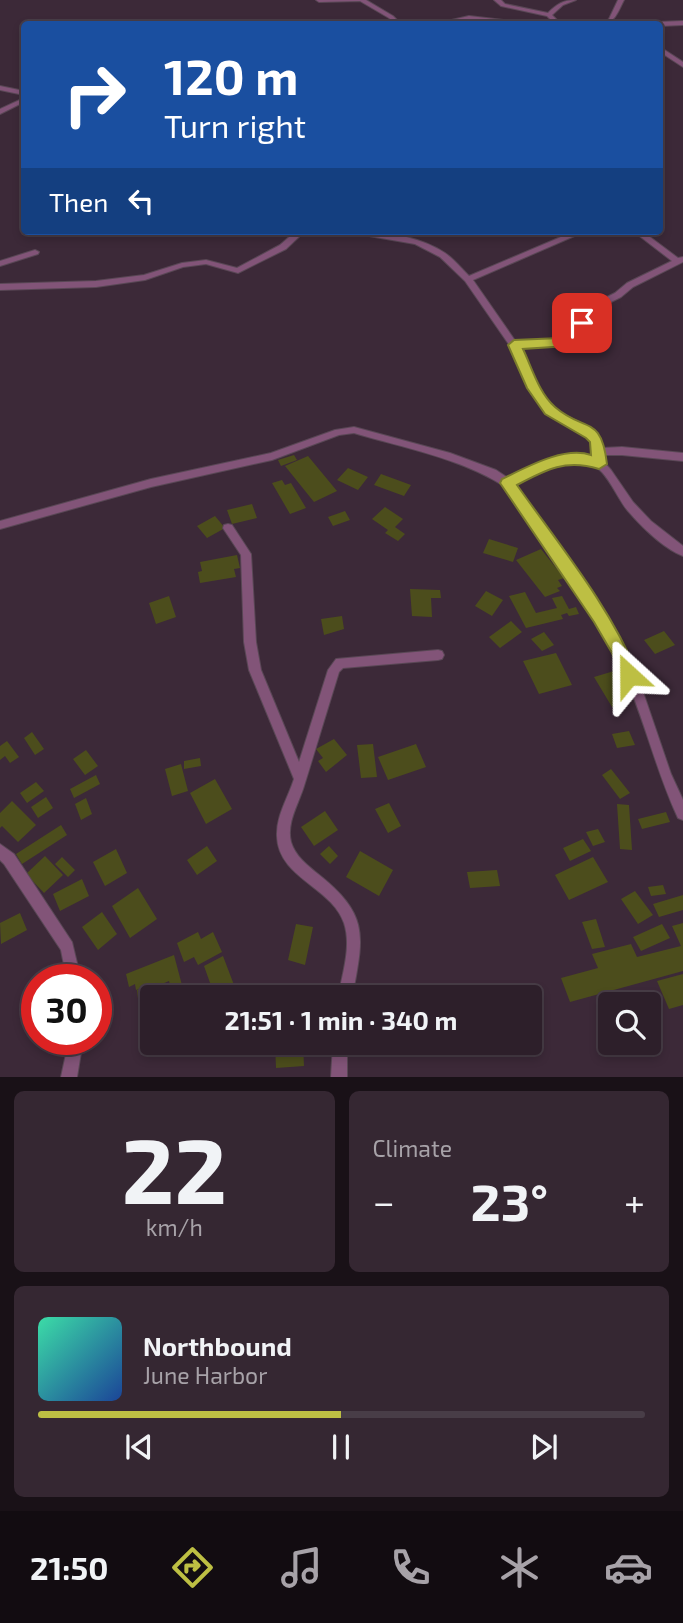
<!DOCTYPE html>
<html lang="en">
<head>
<meta charset="utf-8">
<style>
	body { margin:0; font-family:"Exo 2",sans-serif; background:#352732; color:#f1f3f6; height:100vh; display:flex; flex-direction:column; font-size:26px; white-space:nowrap }
	* { box-sizing:border-box; margin:0 }
	p { font-size:23px; color:#a7a2a8 }
	.icon { flex:none; width:38px; height:38px; fill:none; stroke:currentColor; stroke-width:2; stroke-linecap:round; stroke-linejoin:round }
	.map { position:relative; height:1077px; overflow:hidden }
	.panel { display:flex; flex-direction:column; gap:14px; padding:14px; background:#191117; flex:1 }
	.panel>* { flex:none }
	.banner { position:absolute; left:21px; top:21px; width:642px; height:214px; border-radius:7px; box-shadow:0 4px 10px #0003,0 0 0 2px #483d47; background:#1a4fa0; color:#fff; overflow:hidden }
	.tools { position:absolute; left:598px; top:992px; display:grid; gap:14px }
	.tools a { display:grid; place-items:center; width:63px; height:63px; border-radius:7px; background:#2d1f2a; box-shadow:0 4px 10px #0003,0 0 0 2px #483d47; font-size:35px }
	.speed { position:absolute; left:21px; top:964px; display:flex; gap:14px; font-size:35px; font-weight:700; text-align:center }
	.speed>* { display:grid; place-content:center; width:91px; height:91px; border-radius:50%; background:#2d1f2a; box-shadow:0 4px 10px #0003,0 0 0 2px #483d47; line-height:1 }
	.speed .limit { border:10px solid #d22; background:#fff; color:#111 }
	.pin { position:absolute; display:grid; place-items:center; width:60px; height:60px; color:#fff; margin:-30px; border-radius:14px; box-shadow:0 4px 10px #0006 }
	.me { position:absolute; width:77px; margin:-38px; rotate:336deg; stroke-linejoin:round; filter:drop-shadow(0 0 5px #0008) }
	.turn { display:flex; align-items:center; gap:24px; height:147px; padding:0 28px; font-size:32px }
	.turn .icon { width:91px; height:91px; stroke-width:2.5 }
	.turn b { display:block; font-size:49px; line-height:60px }
	.then { display:flex; align-items:center; height:66px; padding:0 28px; background:#0003; gap:14px; font-size:26px }
	.big { font-size:52px; font-weight:700; line-height:1.1 }
	.panel .card { flex:1; display:flex; flex-direction:column; justify-content:center; gap:10px; min-width:0; padding:0 24px; border-radius:10px; background:#352732 }
	.panel .dial { align-items:center; gap:0 }
	.dial b { font-size:91px; line-height:1 }
	.song { display:flex; align-items:center; gap:21px }
	.cover { width:84px; height:84px; border-radius:10px; background:linear-gradient(135deg,hsl(160 70% 55%),hsl(220 70% 35%)) }
	.played { height:7px; border-radius:4px; background:linear-gradient(90deg,#bdbf43 50%,#483d47 50%) }
	.keys { display:flex; justify-content:space-around; direction:ltr }
	.heat { display:flex; justify-content:space-between; align-items:center; font-size:38px; direction:ltr }
	.panel .tiles { flex:1; display:grid; gap:14px; grid-template-columns:1fr 1fr }
	.card:last-child { grid-column:span 2 }
	.trip { position:absolute; left:140px; top:985px; width:402px; height:70px; border-radius:7px; background:#2d1f2a; box-shadow:0 4px 10px #0003,0 0 0 2px #483d47; font-weight:700; line-height:70px; text-align:center }
	.menu { display:flex; height:112px; justify-content:space-around; align-items:center; background:#120c11; color:#a7a2a8 }
	.menu .icon { width:49px; height:49px }
	.menu .current { color:#bdbf43 }
	.menu b { font-size:32px; color:#f1f3f6 }
	.map>svg:first-child { display:block }
</style>
</head>
<body>
<div class="map">
<svg width="683" height="1077" viewBox="0 0 683 1077">
	<rect width="100%" height="100%" fill="#3c2938"/>
	<path fill="#4c4d1c" d="M294,455L297,460L281,466L278,460Z
		M308,456L337,491L314,502L285,466Z
		M348,468L368,477L358,490L337,480Z
		M381,474L411,485L404,496L374,485Z
		M282,480L285,485L291,483L306,508L290,514L272,483Z
		M252,504L257,518L232,524L227,510Z
		M385,507L403,519L395,527L405,534L398,541L385,533L388,530L372,519Z
		M345,511L350,520L333,526L328,517Z
		M215,516L225,528L207,538L197,526Z
		M489,539L518,548L513,562L483,553Z
		M541,549L564,578L558,580L562,586L557,588L560,591L545,597L516,560Z
		M237,555L240,568L234,569L236,577L200,583L198,572L202,571L200,562Z
		M410,589L440,590L441,598H431L432,617L412,616Z
		M486,591L503,600L492,616L475,606Z
		M525,592L536,613L557,608L552,598L562,596L569,609L576,607L579,614L569,616L567,613L561,615L563,619L526,628L509,596Z
		M169,596L176,617L156,624L149,603Z
		M342,616L344,629L324,635L321,619Z
		M511,621L522,632L500,648L489,637Z
		M664,631L675,645L655,654L644,640Z
		M544,632L554,645L542,651L531,639Z
		M556,653L572,685L539,694L523,661Z
		M614,671L632,700L612,707L594,677Z
		M629,731L635,745L617,748L612,734Z
		M32,732L44,749L35,755L24,738Z
		M334,739L347,755L326,772L318,761L323,758L316,749Z
		M7,741L19,757L10,763L5,756L0,760V746Z
		M373,744L377,777L361,778L357,745Z
		M416,744L426,767L388,780L378,757Z
		M86,750L98,766L85,775L73,759Z
		M200,758L201,766L184,769V761Z
		M181,764L188,791L172,796L165,769Z
		M611,769L630,793L620,799L602,775Z
		M96,775L100,784L74,798L70,789Z
		M215,779L232,809L206,824L190,793Z
		M36,782L44,791L27,803L20,793Z
		M46,797L53,808L38,818L31,807Z
		M86,798L92,814L81,820L75,804Z
		M12,801L36,825L18,842L2,826L0,828V813Z
		M389,803L401,826L388,833L375,809Z
		M617,804L629,805L632,850L620,849Z
		M325,811L338,830L314,846L301,827Z
		M666,812L670,822L642,829L638,819Z
		M61,825L67,835L22,864L16,854Z
		M598,829L605,842L593,846L586,832Z
		M583,839L591,851L570,861L563,848Z
		M207,846L217,861L197,875L187,860Z
		M329,846L338,856L330,864L320,854Z
		M116,849L127,873L105,886L93,862Z
		M360,851L393,870L379,896L346,877Z
		M45,856L63,875L44,893L26,874Z
		M62,857L75,870L68,877L55,864Z
		M593,857L608,882L569,900L555,875Z
		M497,870L500,886L470,888L467,872Z
		M82,879L89,896L60,911L53,894Z
		M663,885L666,894L651,896L648,887Z
		M138,888L157,919L130,938L112,906Z
		M635,891L653,915L638,924L621,899Z
		M683,895V910L659,917L653,904Z
		M102,912L117,934L98,950L82,927Z
		M20,913L27,930L1,944L0,923Z
		M596,919L605,947L592,949L582,922Z
		M683,923V971L570,1002L561,978L598,968L592,954L631,944L637,957L681,946L672,926Z
		M296,924L313,927L305,965L288,960Z
		M662,924L670,938L641,951L633,937Z
		M198,932L201,939L213,932L222,952L198,965L194,957L184,962L177,943Z
		M174,955L183,989L176,992L175,987L171,989L169,981L155,987L154,983L136,990L135,984L129,987L126,974Z
		M223,956L234,985L214,994L204,966Z
		M683,974V1005L669,1009L657,981Z
		M153,985L155,994L138,999L137,990Z
		M611,1003V1016L604,1017L601,1004Z
		M275,1043H303L304,1066L276,1068Z"/>
	<g fill="none" stroke-linecap="round" stroke-linejoin="round">
		<g stroke="#594755" stroke-width="2">
			<path id="street" d="M316,0H366L393,16L401,24H395L389,18L360,1L319,2Z
				M494,0H501L505,4L548,13C557,4 563,0 576,0L563,5L552,15L561,24H555L547,16L501,6Z
				M618,0H624C618,11 615,24 601,24L609,19Z
				M469,16L522,22L525,24C506,26 487,19 468,20C456,21 446,25 434,24Z
				M683,21V25L660,26L654,24L657,22Z
				M660,47L683,62V67L660,52Z
				M0,86L24,91V95L0,90Z
				M24,98V102L0,114V109Z
				M296,231H305L286,249L238,273L206,264L183,267L145,280L96,287L0,290V284L96,281L144,275L182,263L206,260L237,268L280,245Z
				M348,231C380,231 418,235 445,253C454,259 461,268 469,276L575,231H586L473,280L516,342L565,338L593,304L615,293L627,283L672,261L633,231H642L678,258L683,257V262L633,287L621,297L599,308L571,342L563,345L520,348C529,367 537,391 553,407C568,421 600,424 602,448L622,447L683,453V461L622,455H603L604,462L611,470L633,502L651,521L683,546V556C663,548 642,527 628,511C615,496 605,462 581,461C558,460 534,474 514,484L584,582L622,646L642,689L671,774L683,800V820L678,818C655,769 644,716 621,667C591,602 545,545 504,486C460,458 404,448 354,433L339,435L272,460L151,487L0,529V521L151,479L271,453L335,430L354,427L450,453L496,470L508,478C534,465 564,449 593,456L592,442L588,436L547,412L529,388L510,346L465,281L440,257L415,244L352,233Z
				M35,250L39,252L38,254L0,266V261Z
				M228,524L232,525L251,554L256,642L261,670L299,762L328,670L336,659L438,650L442,651L444,655L442,659L438,660L343,668L339,672C327,710 316,748 304,786C299,803 286,823 291,842C295,856 308,866 318,874C371,916 363,937 352,998H338C342,974 352,947 344,923C332,887 278,878 277,836C276,816 288,798 294,779L249,670L244,642L241,555L223,528L224,525Z
				M0,844L14,854L72,942L81,980H67L61,950L4,864L0,860Z
				M69,1040H83L77,1077H61Z
				M333,1043H347V1077H331Z"/>
		</g>
		<use href="#street" fill="#825478" fill-rule="evenodd"/>
	</g>
	<path fill="#bdbf43" stroke="#7b7c2c" stroke-width="2" d="M582,319L589,323L568,346L523,349C532,368 539,393 555,407C585,433 601,414 607,464L599,469C566,459 547,469 517,485C560,546 610,606 638,675L636,681L629,683L623,681L612,653L594,622L500,483L502,479C527,467 564,446 591,455L590,442L586,438L545,414L527,388L508,345L514,340L560,338Z"/>
</svg>
<div class="tools">
<a><svg class="icon" aria-label="search" viewBox="0 0 24 24"><circle cx="10" cy="10" r="6"/><path d="M15 15l6 6"/></svg></a>
</div>
<div class="speed"><div class="limit">30</div></div>
<div class="pin" style="left:582px;top:323px;background:#d93025"><svg class="icon" aria-label="arrive" viewBox="0 0 24 24"><path d="M6 21V4h12l-3 4 3 4H6"/></svg></div>
<svg class="me" style="left:629px;top:675px" viewBox="-20 -20 40 40"><path d="M0-17L14 15 0 8-14 15z" fill="#bdbf43" stroke="#fff" stroke-width="4"/></svg>
<div class="trip">21:51 · 1 min · 340 m</div>
<div class="banner">
<div class="turn"><svg class="icon" aria-label="right" viewBox="0 0 24 24"><path d="M7 20v-9h11M14 6l5 5-5 5"/></svg><div><b>120 m</b>Turn right</div></div>
<div class="then">Then<svg class="icon" aria-label="left" viewBox="0 0 24 24"><path d="M17 20v-9H6M10 6l-5 5 5 5"/></svg></div>
</div>
</div>
<section class="panel">
<div class="tiles">
<div class="card dial"><b>22</b><p>km/h</p></div>
<div class="card"><p>Climate</p>
<div class="heat"><a>−</a><b class="big">23°</b><a>+</a></div>
</div>
<div class="card">
<div class="song"><i class="cover"></i><div><b>Northbound</b><p>June Harbor</p></div></div>
<div class="played"></div>
<div class="keys"><svg class="icon" aria-label="previous" viewBox="0 0 24 24"><path d="M18 5L8 12l10 7zM5 5v14"/></svg><svg class="icon" aria-label="pause" viewBox="0 0 24 24"><path d="M8 5v14M16 5v14"/></svg><svg class="icon" aria-label="next" viewBox="0 0 24 24"><path d="M6 5l10 7-10 7zM19 5v14"/></svg></div>
</div>
</div>
</section>
<nav class="menu">
<b>21:50</b>
<svg class="icon current" aria-label="directions" viewBox="0 0 24 24"><path d="M12 3l9 9-9 9-9-9zM9 14v-3h6M13 9l2 2-2 2"/></svg>
<svg class="icon" aria-label="music" viewBox="0 0 24 24"><path d="M9 18V5l10-2v13"/><circle cx="6" cy="18" r="3"/><circle cx="16" cy="16" r="3"/></svg>
<svg class="icon" aria-label="phone" viewBox="0 0 24 24"><path d="M5 4h4l2 5-3 2q2 4 5 5l2-3 5 2v4C11 20 4 13 5 4z"/></svg>
<svg class="icon" aria-label="climate" viewBox="0 0 24 24"><path d="M12 3v18M4 7l16 10M4 17L20 7"/></svg>
<svg class="icon" aria-label="car" viewBox="0 0 24 24"><path d="M5 17H2v-5l4-1 3-4h7l3 4 3 1v5h-3M9 17h6M6 11h13"/><circle cx="7" cy="17" r="2"/><circle cx="17" cy="17" r="2"/></svg>
</nav>
</body>
</html>
